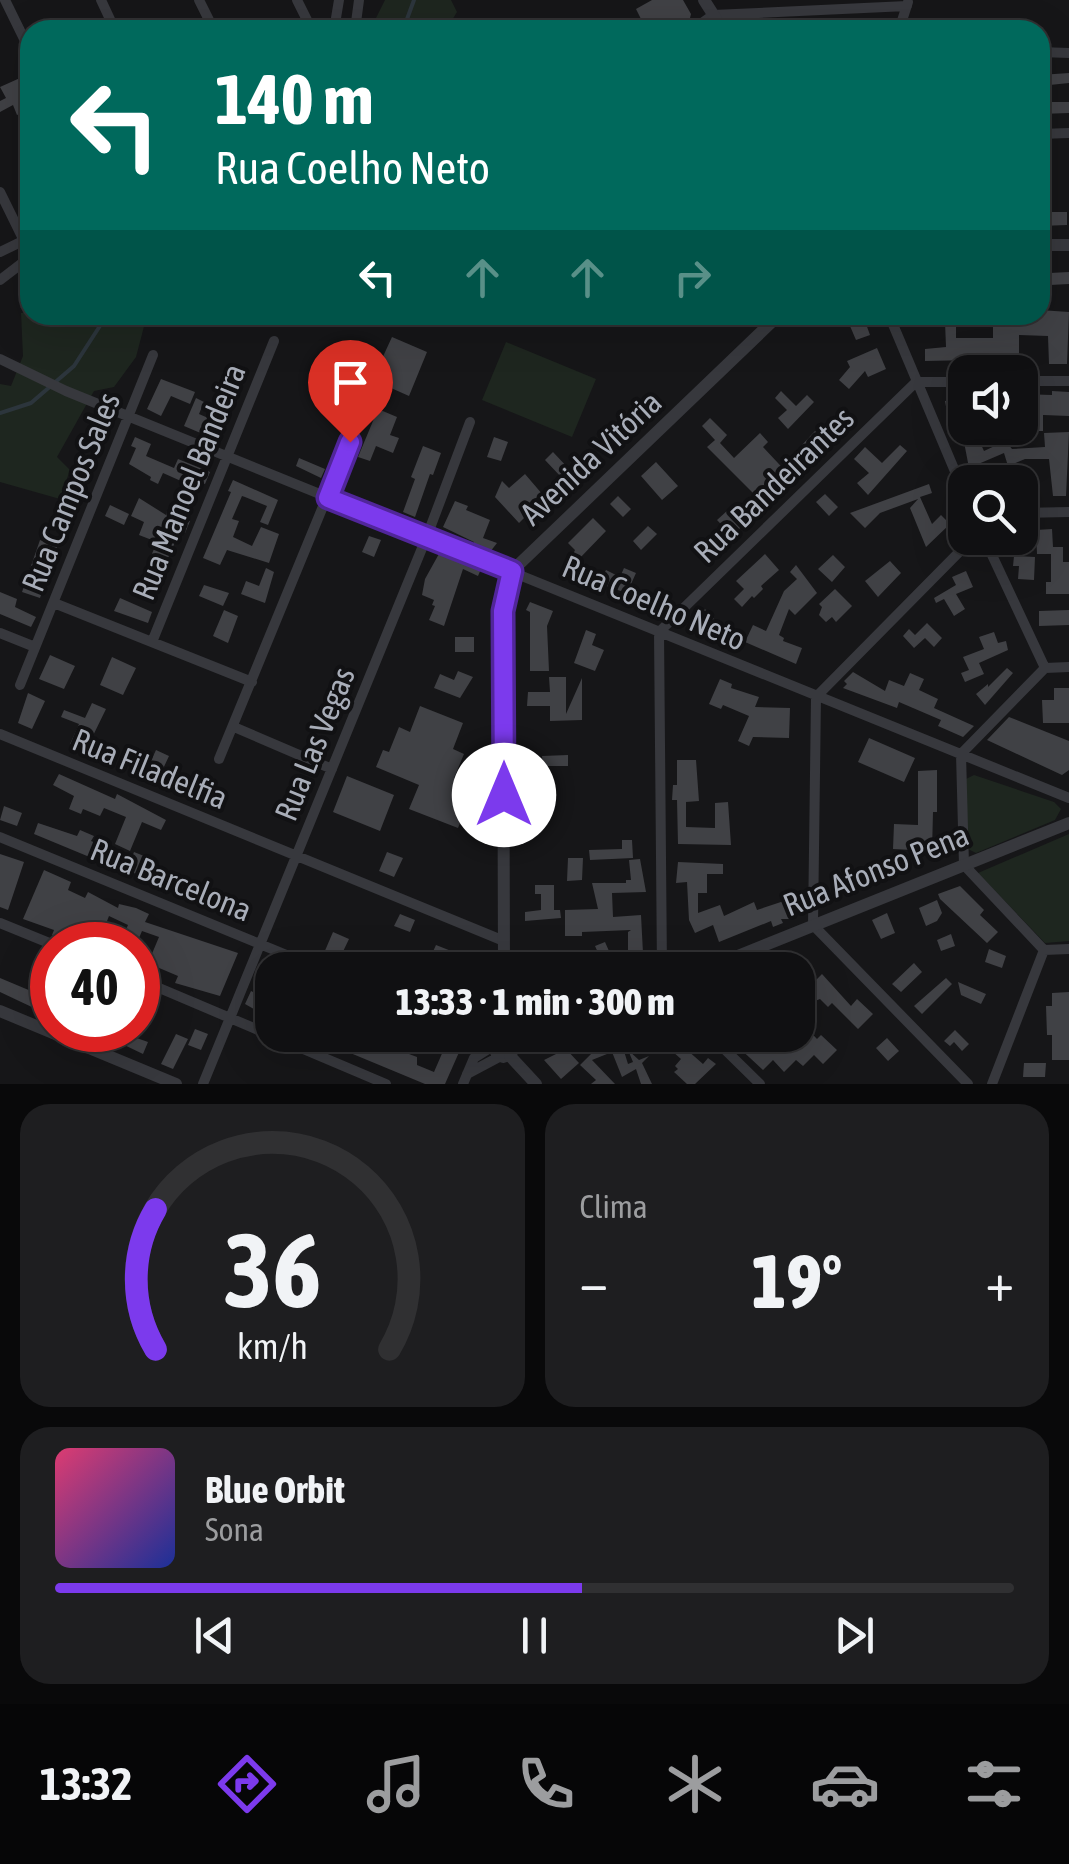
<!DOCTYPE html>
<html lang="pt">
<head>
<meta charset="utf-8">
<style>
	body { margin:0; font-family:"Asap Condensed",sans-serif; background:#1e1e20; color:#f1f3f6; height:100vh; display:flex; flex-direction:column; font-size:38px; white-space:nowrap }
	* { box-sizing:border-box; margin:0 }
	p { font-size:32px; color:#9c9d9f }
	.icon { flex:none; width:55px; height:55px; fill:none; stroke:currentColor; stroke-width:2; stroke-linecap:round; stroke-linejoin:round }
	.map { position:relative; height:1084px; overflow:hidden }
	.details { display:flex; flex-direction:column; gap:20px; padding:20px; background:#09090a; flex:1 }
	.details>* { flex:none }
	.top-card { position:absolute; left:20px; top:20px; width:1030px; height:305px; border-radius:30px; box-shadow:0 10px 40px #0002,0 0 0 2px #303032; background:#00695c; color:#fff; overflow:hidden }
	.buttons { position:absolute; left:948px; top:355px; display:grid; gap:20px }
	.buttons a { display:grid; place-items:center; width:90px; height:90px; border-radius:20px; background:#101012; box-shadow:0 10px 40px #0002,0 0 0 2px #303032; font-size:50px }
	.speed { position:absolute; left:30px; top:922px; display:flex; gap:20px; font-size:50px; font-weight:700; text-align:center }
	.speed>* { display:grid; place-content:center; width:130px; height:130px; border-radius:50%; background:#101012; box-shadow:0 10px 40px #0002,0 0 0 2px #303032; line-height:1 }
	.speed .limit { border:15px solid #d22; background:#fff; color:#111 }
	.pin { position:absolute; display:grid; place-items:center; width:85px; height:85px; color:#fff; margin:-102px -42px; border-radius:50% 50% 50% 0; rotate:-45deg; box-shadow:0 0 10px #0007 }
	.pin .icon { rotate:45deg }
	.me { position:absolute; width:110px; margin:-55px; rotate:0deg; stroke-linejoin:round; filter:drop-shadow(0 0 8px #0008) }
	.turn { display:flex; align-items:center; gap:35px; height:210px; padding:0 30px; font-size:45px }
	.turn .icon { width:130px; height:130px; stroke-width:2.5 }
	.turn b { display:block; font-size:70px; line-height:85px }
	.lanes { display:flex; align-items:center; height:95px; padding:0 30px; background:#0003; justify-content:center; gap:50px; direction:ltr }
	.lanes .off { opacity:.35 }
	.big { font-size:75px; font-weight:800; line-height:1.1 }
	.details .widget { flex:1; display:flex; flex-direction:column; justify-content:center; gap:15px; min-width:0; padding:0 35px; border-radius:30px; background:#1e1e20 }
	.details .dial { align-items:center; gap:0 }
	.dial svg { height:260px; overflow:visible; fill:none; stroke:#303032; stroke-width:7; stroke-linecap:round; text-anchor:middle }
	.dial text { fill:#f1f3f6; stroke:none }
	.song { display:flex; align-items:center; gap:30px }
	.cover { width:120px; height:120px; border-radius:15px; background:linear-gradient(135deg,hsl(340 70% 55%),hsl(230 70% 35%)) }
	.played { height:10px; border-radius:5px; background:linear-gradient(90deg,#7c3aed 55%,#303032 55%) }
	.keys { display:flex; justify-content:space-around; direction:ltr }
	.heat { display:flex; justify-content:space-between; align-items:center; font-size:55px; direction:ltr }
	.details .tiles { flex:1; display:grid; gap:20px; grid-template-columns:1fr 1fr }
	.widget:last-child { grid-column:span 2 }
	.trip { position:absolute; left:255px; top:952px; width:560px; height:100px; border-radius:30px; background:#101012; box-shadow:0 10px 40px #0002,0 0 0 2px #303032; font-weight:800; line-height:100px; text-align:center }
	.tab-bar { display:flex; height:160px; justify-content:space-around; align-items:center; background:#060607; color:#9c9d9f }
	.tab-bar .icon { width:70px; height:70px }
	.tab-bar .active { color:#7c3aed }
	.tab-bar b { font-size:45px; color:#f1f3f6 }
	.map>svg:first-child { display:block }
</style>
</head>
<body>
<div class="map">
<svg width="1069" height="1084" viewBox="0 0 1069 1084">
	<rect width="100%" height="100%" fill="#161618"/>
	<path fill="#1e261f" d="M385,0H451L457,12L446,30H370Z
		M30,312V315H147L136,357L114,387L94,391L57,457L70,470L60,499L0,482V384L11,386L23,356L21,313Z
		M506,342L596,379L572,437L482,400Z
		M974,775L1054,802L1061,809L1055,820L976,853L968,849L966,779Z
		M1069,834V941L1045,943L978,873Z"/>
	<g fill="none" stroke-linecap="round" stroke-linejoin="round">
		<path stroke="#2c353c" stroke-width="4" d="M403,30L414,0
			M0,413L31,403L74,366L107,315"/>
	</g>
	<path fill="#404145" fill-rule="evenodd" d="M652,0H683L691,14L690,18L669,30H619L623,19L646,29L636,9Z
		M1069,73V83L1040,86V75Z
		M20,78L30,99V109L17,115L13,105L0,112V101L6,98L0,87Z
		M1040,102H1069V113L1040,114Z
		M1050,142L1051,170H1040V143Z
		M1040,212H1067V225L1040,226Z
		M1069,272V284L1050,285V273Z
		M1040,310L1069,312L1067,364H1049L1048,336L1019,335V359L925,361V349L946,347L945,322L956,321V338H993V322L1038,319Z
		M865,321L870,335L856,340L850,326Z
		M392,337L427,352L409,396L382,384L374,376Z
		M877,348L886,369L868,377L865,371L849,389L839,380L850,367L847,361Z
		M161,379L195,392L190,404L171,396L161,416L147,409Z
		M781,391L796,406L807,395L814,402L788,429L778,418L787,410L775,398Z
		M1052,391L1069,392V416L1043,415V431H1028L1029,423H1020V394L1052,395Z
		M196,398L204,402L199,414L224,425L217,440L184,426Z
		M965,398V428H969L973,437L977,436L984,451L1001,443L998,431L1012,449L1045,447L1044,433L1069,432L1066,496H1053L1049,459H1025L1008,466L1004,453L969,468L964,442L952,416L948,417L945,401Z
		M378,409L397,417L390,435L399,438L393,453L376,446L370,461L358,457Z
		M710,418L727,435L720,443L734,458L760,433L768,442L763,447L792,478L763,503L707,447L715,440L702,426Z
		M815,431L828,444L814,457L802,445Z
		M135,437L151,444L146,456L174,468L178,459L210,472L205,484L184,476L181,481L163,473L158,484L150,480L151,477L129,464L136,448L131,446Z
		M494,437L508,442L501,461L487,457Z
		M900,445L907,451L868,495L857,483L869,473L854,459L865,447L882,463Z
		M423,446L441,453L433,475L430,474L415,517L403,512L415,479L411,477Z
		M553,452L570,470L562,478L545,460Z
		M299,458L325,469L321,478L296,466Z
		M656,462L678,486L662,500L641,476Z
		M525,474L543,495L528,508L531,511L519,523L495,497L502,481L509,488Z
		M233,480L278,500L268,525L260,522L267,506L245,497L242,496L232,519L239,521L233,537L252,546L261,527L279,534L269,563L227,550L220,565L203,558L231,492L228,491Z
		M929,484L932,493L920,497L932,524L941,515L950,524L926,547L910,508L918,499L880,513L865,528L850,513Z
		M825,494L838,507L829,516L816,502Z
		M618,496L631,509L623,517L610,504Z
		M139,498L166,515L167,511L190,521L185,533L180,531L160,576L145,570L157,542L139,535L144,522L131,516Z
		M455,501L468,506L466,510L490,520L483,538L497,543L490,552L473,547L474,542L443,527Z
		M110,505L129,514L124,525L105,516Z
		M728,510L743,525L732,536L717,520Z
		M593,518L606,531L578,560L587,565L581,579L565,572L575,550L568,543Z
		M648,526L657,534L641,550L633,541Z
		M1052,529L1053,547H1063V562H1069V594H1046V582H1051V554H1037L1036,530Z
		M369,536L381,540L374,557L362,552Z
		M40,540L57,547L40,598L22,592Z
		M440,552L481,569L478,576L463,569L444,626L429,620L435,606L432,605L434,600L422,595L425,579Z
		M765,554L779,570L761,586L763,589L754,598L752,596L742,607L734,599L744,589L736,581Z
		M833,555L845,567L832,582L818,569Z
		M1014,556L1035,557L1034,580L1018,579L1019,566H1013Z
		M890,561L901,573L878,597L865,581Z
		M796,565L817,593L795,615L789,609L779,635L784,638L783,641L802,648L796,664L745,642L753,625L766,631L784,591L797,579L790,572Z
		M266,568L274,572L265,603L241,594L246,581L259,586Z
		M624,568L636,573L627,593L599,584L606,570L620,577Z
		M966,571L973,587L956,594L965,609L954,616L944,599L936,603L934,598L956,585L952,577Z
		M204,585L229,593L223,606L199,596Z
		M835,589L852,606L836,622L832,617L826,622L819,615L822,607L819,604Z
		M0,592L17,599L15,607L36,617L31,627L0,614Z
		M120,598L152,612L148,623L114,611Z
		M530,602L553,611L547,626L549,671H530V612L526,610Z
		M705,609L722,628L724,623L732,626L729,635L736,643L706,632L694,619Z
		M224,610L238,616L228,643L213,636Z
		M1069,610V625L1039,626V611Z
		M927,623L942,638L934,647L925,638L914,648L903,636L909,629L915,635Z
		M586,630L596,634L592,645L604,650L595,671L574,663Z
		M994,632L998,643L1006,641L1008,650L979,663L984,674L965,682L961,673L969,670L963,657L984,649L979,637Z
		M455,637H474V652H455Z
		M50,655L75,666L64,689L39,679Z
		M112,657L136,668L123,695L100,685Z
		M1007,668L1013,673L985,705L976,694L988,684V687Z
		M458,671L473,677L460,698L434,688L440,674L454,680Z
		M853,672L885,691L889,680L904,686L910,673L924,679L919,690L938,699L934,708L974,726L963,737L938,726L941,720L899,702L897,708L843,688L847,684L844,681Z
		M549,677H566V714L582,678V720L550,721V706H527L528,692H550Z
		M720,679L732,684L731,688L759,697L755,707L790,708L789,738L753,737L749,746L738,741L749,716L723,705L721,709L709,704Z
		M1054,688H1069V723H1043L1042,700H1054Z
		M28,693L45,701L32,729L18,723Z
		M92,703L106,709L85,752L70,744L79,724L61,717L64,710L85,718Z
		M420,706L463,723L453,749L464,754L454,778L464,783L454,807L465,811L458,828L409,809L419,785L376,767L383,750L389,752L399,727L410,732Z
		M1009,717L1069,741V770L1062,775L987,740Z
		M869,738L915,758L904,782L858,762Z
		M156,750L169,756L155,786L142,780Z
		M568,755V766H543L542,756Z
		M677,760H696L699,801L686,802V827L715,828V803L728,802L731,845L678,844L677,800H672L673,785H677Z
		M937,770V812H933L932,851L893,849L894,824L918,825V771Z
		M59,774L115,799L117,794L166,820L161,830L142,822L130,851L115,844L126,817L104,808L100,816L83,809L81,814L69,809L74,796L53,785Z
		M347,776L394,795L380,831L333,812Z
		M4,806L22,813L17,826L0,820Z
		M38,823L77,836L80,830L94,836L91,841L110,849L104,863L34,834Z
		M622,840H632L633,858L590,860L589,850L622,849Z
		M134,852L144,856L137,874L127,871Z
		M387,852L403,858L394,877L379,871Z
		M0,854L24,862L8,910L0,907Z
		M568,858H583L582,880L567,881Z
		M640,859L646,892L612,893L613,917L641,915L643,953H647L648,967L606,970L595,946L605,942L613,960L628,952V932L631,930L582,932V936H565V910L598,909L592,883H626V880H631L629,860Z
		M678,862L723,864V874H707V893H698V913L720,905L724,916L754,902L757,910L793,898V919H781L783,923L773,927L771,921L719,942L713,925L695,933L689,920L687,882L676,883Z
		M44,870L71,882L68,890L85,898L88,892L118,908L119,904L136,908L149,914L145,922L238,953L220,996L175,983L178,976L138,959V950L151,956L159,937L142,931L136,945H88L65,936L62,943L52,935L54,930L23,919ZM109,916L128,925L121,941L102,934Z
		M535,885H554V910H560L561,918L525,921V912L541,910V894H535Z
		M960,886L984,910L980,915L998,932L987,943L940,899L938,894Z
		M937,900L942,913L937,921L926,926L919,908Z
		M887,913L895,933L881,939L872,920Z
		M400,914L415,920L410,932L394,926Z
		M333,932L349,939L339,960L324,953Z
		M951,934L955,946L941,951L937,940Z
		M436,945L469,958L464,970L430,958Z
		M989,949L1006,956L1002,968L985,962Z
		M364,954L377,960L373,970L358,968Z
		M805,958L815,981L822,974L851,1006L857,999L873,1014L858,1029L832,1003L828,1007L820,999L805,1005L798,989V970H777Z
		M914,963L922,972L901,992L892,984Z
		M0,978L31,991L32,988L46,994L52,979V1008L39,1002L36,1009L0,992Z
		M946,978L952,984L922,1014L914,1006Z
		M958,982L986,994L981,1004L961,995Z
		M251,991L272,1002L270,1018L245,1004Z
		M1069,992V1060H1052V1035H1047L1046,1006H1052V993Z
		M798,1019L817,1039L821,1035L837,1050L823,1064L814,1055L803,1066L796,1060L784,1072L773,1060L763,1070L736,1045L746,1035H758L765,1043L773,1035H798Z
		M195,1029L208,1034L201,1050L188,1045Z
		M93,1030H133L131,1036L148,1042L143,1054Z
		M955,1030L969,1044L962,1051L954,1042L950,1046L944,1041Z
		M176,1034L188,1039L173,1069L161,1064Z
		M307,1035H375L372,1040L417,1057V1065L434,1072L450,1035L464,1041L445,1084H425Z
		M610,1035H619L628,1064L633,1062L628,1050L639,1060L649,1056L642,1063L652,1084H641L636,1069L622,1077L612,1052L592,1060L615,1084H591L596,1080L580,1065L595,1050L592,1042Z
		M670,1035L703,1064L708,1058L716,1064L695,1084H687L674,1072L678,1069L675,1066L681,1059L663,1043Z
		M887,1038L899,1051L888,1061L876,1048Z
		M566,1049L579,1063L561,1079L544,1060Z
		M1024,1063H1046L1045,1077H1023Z"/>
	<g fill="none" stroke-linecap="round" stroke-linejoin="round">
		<path stroke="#37383d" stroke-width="10" d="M5,0L30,51
			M101,0L115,30
			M199,0L214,30
			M297,0L312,30
			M334,30L339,0
			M355,30L359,0
			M692,30L713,15L907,6
			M899,30L908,2
			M1040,52L1069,53
			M1040,134L1069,133
			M0,192L30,253
			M0,252L29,238
			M0,280L30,257
			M889,315L965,495
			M0,359L66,391L1069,798
			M1020,381H1069
			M1020,513L1069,512
			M984,538L1045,668
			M54,603L252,682
			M0,633L35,647
			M152,642L274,341
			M1069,667L1045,668L961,754L964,865L1044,950L1069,949
			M20,685L153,355
			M234,727L332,769
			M0,734L504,941
			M219,759L373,385
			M0,837L323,970
			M0,923L54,945
			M662,970L659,632L916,382H965
			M138,979L386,1084
			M476,1035L493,1042
			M504,1035L497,1038L493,1046L496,1055L503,1058L512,1055L515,1046L513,1040L505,1035
			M710,1035L760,1084
			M467,1074L499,1057
			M203,1084L427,536L470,422
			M463,1084L474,1058L493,1046
			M968,1084L813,925L816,697L973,538
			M992,1084L1044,950"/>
		<path stroke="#37383d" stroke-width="12" d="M704,0L723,30
			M1040,245H1069
			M504,970L503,611L512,571L779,315
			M703,970L1069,823
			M0,1011L176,1084
			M515,1046L543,1035
			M510,1056L536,1084"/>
	</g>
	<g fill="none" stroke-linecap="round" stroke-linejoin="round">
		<g stroke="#51269a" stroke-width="25">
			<path id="route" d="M350,442L328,498L512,571L503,611L504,795"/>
		</g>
		<use href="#route" stroke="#7c3aed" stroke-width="18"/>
	</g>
	<g text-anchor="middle" stroke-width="8" stroke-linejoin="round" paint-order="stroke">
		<g font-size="32" fill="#a8adb8" stroke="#111113">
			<text transform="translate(591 458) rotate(-43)" y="11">Avenida Vitória</text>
			<text transform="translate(189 482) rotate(-68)" y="11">Rua Manoel Bandeira</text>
			<text transform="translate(774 485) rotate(-44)" y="11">Rua Bandeirantes</text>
			<text transform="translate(71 492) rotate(-68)" y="11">Rua Campos Sales</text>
			<text transform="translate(654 603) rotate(23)" y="11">Rua Coelho Neto</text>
			<text transform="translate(315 744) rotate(-68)" y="11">Rua Las Vegas</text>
			<text transform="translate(150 769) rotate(22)" y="11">Rua Filadelfia</text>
			<text transform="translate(876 870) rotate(-22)" y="11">Rua Afonso Pena</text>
			<text transform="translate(171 880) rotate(22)" y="11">Rua Barcelona</text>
		</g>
	</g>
</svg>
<div class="buttons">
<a><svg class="icon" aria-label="sound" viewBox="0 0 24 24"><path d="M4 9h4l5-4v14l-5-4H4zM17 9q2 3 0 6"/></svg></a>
<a><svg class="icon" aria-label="search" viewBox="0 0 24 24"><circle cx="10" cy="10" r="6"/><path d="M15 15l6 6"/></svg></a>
</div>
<div class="speed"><div class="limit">40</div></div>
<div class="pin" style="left:350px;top:442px;background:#d93025"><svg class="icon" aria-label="arrive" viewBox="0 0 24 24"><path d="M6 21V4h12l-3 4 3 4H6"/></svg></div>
<svg class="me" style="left:504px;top:795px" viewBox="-20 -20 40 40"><circle r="19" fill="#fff"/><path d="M0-13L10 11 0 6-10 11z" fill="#7c3aed"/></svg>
<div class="trip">13:33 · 1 min · 300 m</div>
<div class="top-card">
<div class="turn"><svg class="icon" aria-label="left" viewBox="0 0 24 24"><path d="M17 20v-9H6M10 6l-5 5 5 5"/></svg><div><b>140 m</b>Rua Coelho Neto</div></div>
<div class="lanes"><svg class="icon" aria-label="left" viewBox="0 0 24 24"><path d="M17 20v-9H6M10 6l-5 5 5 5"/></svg><svg class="icon off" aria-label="ahead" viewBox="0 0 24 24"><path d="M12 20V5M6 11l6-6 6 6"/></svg><svg class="icon off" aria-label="ahead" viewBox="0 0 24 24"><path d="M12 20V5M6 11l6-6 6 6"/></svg><svg class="icon off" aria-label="right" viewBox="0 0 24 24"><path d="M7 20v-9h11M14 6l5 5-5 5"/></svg></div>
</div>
</div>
<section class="details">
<div class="tiles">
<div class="widget dial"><svg viewBox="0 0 100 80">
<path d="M14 69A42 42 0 1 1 86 69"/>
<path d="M14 69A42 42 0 0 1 14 26" stroke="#7c3aed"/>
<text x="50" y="56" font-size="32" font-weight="700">36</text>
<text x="50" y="72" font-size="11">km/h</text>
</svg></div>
<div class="widget"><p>Clima</p>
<div class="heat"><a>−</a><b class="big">19°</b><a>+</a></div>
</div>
<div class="widget">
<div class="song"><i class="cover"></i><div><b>Blue Orbit</b><p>Sona</p></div></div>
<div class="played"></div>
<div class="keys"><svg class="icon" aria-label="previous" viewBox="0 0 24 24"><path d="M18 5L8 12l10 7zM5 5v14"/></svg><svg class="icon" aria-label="pause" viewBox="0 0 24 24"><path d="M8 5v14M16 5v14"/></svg><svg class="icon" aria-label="next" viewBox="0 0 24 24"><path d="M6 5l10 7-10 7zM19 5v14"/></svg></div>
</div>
</div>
</section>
<nav class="tab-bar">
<b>13:32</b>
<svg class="icon active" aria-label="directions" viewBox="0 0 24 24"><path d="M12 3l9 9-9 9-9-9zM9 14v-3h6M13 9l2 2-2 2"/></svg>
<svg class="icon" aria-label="music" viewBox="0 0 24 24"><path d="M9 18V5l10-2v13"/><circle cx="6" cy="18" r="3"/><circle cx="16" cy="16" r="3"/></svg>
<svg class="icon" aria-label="phone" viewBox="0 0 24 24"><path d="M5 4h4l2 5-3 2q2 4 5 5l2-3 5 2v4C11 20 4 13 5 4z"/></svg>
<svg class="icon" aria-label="climate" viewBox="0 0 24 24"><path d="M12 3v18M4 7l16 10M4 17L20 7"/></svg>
<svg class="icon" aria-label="car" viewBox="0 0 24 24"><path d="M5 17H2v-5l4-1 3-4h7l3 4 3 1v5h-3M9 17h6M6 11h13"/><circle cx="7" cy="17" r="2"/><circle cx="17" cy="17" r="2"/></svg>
<svg class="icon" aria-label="filters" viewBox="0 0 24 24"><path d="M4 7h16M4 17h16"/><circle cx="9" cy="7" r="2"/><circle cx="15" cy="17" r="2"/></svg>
</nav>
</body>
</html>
